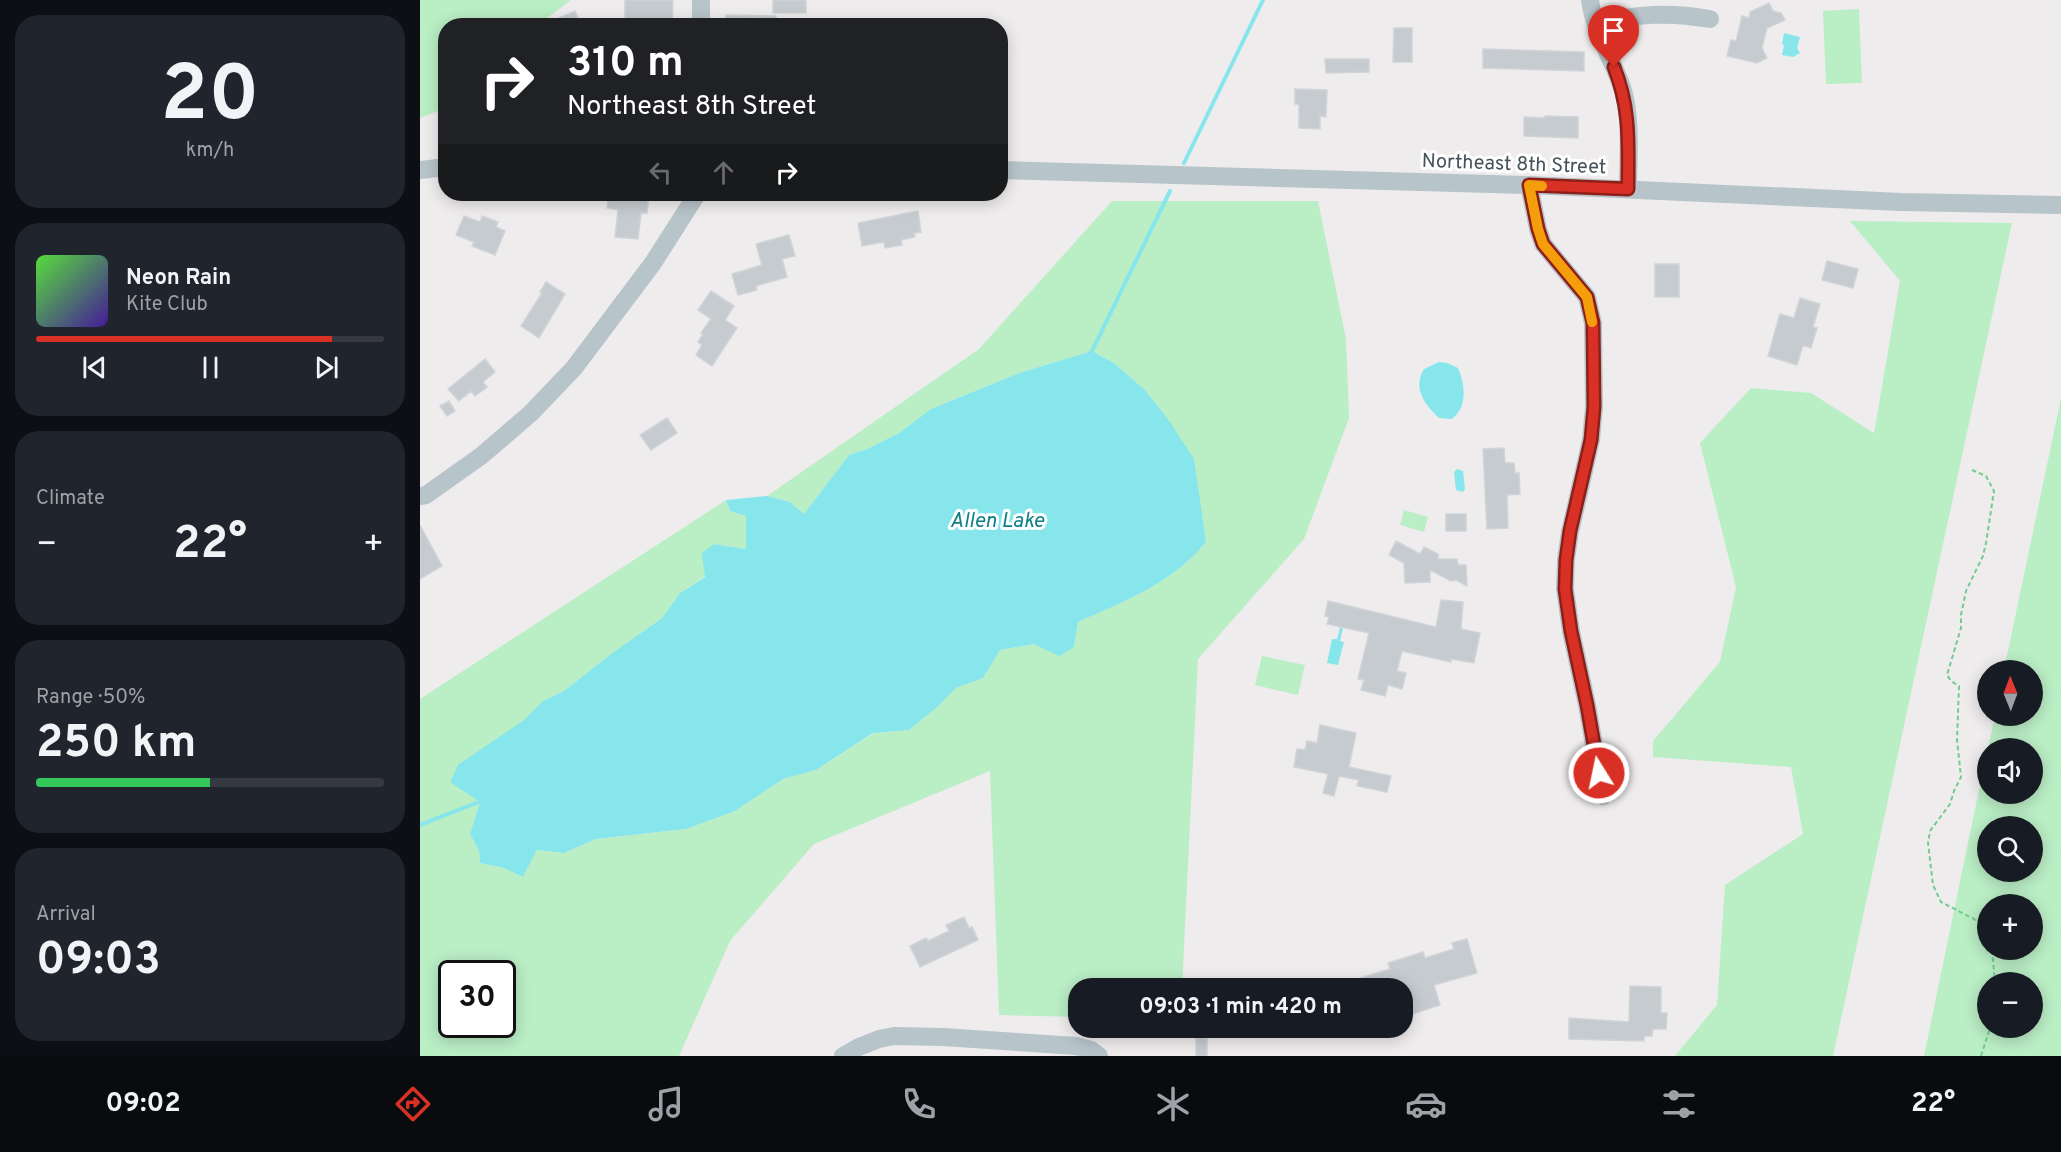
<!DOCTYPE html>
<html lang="en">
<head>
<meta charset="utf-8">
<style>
	body { margin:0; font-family:Overpass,sans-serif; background:#20242c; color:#f1f3f6; height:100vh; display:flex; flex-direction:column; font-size:22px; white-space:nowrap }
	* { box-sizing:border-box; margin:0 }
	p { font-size:20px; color:#9ea1a6 }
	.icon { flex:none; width:33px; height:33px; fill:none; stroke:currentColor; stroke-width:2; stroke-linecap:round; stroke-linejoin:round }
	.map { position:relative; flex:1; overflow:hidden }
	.side { display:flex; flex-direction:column; gap:15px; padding:15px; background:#0d0f14; width:420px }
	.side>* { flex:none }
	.banner { position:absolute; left:18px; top:18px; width:570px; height:183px; border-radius:24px; box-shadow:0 3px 15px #0003; background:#202124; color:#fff; overflow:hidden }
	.needle { width:39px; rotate:359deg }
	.fabs { position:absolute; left:1557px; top:660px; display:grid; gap:12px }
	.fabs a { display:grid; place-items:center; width:66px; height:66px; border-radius:50%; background:#171b24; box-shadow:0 3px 15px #0003; font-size:30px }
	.speed { position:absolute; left:18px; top:960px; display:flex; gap:12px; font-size:30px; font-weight:700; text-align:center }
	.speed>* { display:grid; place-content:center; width:78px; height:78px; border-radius:50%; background:#171b24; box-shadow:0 3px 15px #0003; line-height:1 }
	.speed .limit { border:3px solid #111; border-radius:9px; background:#fff; color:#111 }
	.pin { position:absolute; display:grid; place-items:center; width:51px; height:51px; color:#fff; margin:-62px -26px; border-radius:50% 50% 50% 0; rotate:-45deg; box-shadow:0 0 6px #0007 }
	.pin .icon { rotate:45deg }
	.me { position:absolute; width:66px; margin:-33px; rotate:350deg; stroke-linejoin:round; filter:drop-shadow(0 0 4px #0008) }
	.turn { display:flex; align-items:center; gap:21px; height:126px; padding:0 30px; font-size:27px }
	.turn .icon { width:78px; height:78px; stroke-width:2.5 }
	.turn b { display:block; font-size:42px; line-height:51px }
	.lanes { display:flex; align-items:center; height:57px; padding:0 30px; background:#0003; justify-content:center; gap:30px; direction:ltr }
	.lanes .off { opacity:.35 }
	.big { font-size:45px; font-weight:700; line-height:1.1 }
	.side .tile { flex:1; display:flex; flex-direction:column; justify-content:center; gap:9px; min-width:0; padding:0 21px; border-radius:24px; background:#20242c }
	.side .dial { align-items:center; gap:0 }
	.dial b { font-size:78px; line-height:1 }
	.song { display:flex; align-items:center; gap:18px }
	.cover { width:72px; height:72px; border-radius:9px; background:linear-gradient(135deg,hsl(110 70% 55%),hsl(260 70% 35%)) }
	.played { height:6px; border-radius:3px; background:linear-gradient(90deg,#d93025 85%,#363941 85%) }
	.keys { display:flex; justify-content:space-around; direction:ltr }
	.heat { display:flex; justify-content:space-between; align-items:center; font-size:33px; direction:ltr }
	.charge { height:9px; border-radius:4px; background:linear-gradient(90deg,#34c759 50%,#363941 0) }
	.trip { position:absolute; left:648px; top:978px; width:345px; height:60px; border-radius:24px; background:#171b24; box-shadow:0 3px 15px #0003; font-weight:700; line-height:60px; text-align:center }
	.tab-bar { display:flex; height:96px; justify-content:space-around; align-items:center; background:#090b0e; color:#9ea1a6 }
	.tab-bar .icon { width:42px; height:42px }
	.tab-bar .selected { color:#d93025 }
	.tab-bar b { font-size:27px; color:#f1f3f6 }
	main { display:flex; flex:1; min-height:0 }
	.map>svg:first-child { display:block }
</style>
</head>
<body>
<main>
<section class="side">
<div class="tile dial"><b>20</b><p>km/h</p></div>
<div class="tile">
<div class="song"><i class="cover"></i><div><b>Neon Rain</b><p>Kite Club</p></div></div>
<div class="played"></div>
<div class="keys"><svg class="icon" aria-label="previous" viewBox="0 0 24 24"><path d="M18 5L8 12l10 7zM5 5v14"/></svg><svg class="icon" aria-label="pause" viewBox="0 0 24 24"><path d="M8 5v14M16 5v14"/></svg><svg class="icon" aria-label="next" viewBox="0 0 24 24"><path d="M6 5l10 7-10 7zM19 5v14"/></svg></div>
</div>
<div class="tile"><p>Climate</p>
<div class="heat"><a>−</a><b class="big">22°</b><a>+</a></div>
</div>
<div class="tile"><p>Range · 50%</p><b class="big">250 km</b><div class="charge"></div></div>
<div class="tile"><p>Arrival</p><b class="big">09:03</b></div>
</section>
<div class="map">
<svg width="1641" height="1056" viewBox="0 0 1641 1056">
	<rect width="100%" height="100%" fill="#efeced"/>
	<path fill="#baeec5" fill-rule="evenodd" d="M0,0H151L118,25L26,26L25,108L0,118Z
		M1439,9L1442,83L1406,84L1403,11Z
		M692,201H898L926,339L929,418L884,539L778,659L762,988H658V1017L579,1015L570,771L394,844L310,941L259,1056H0V699L306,500L310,511L326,516V549L294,544L285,576L260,593L242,618L191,654L144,691L123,701L104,720L62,750L60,802L50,834L59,851L60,863L84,868L103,877L117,850L144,853L176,839L266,829L315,811L363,779L396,770L454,733L489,730L516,708L536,688L563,678L580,650L614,644L654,647L658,622C705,601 753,583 786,542L781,512L748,419L725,390L694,363L672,351L599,373L511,409L479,433L447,449L429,455L384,514L370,502L347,496L559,349ZM32,974H82V1024H32Z
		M1430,221L1592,223L1413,1056H1255L1297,1005L1305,885L1383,834L1371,767L1233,757V741L1300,662L1316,587L1280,443L1331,388L1391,393L1454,433L1480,281Z
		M1641,398V1056H1504L1567,751L1568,794H1612V748H1568L1575,716H1612V670H1584ZM1568,826H1612V872H1568ZM1612,904V950H1568V904ZM1568,982H1612V1028H1568Z
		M984,510L1008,517L1004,532L980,525Z
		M842,656L885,665L878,695L835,685Z"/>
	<path fill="#87e6eb" d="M1364,33L1380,37L1377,48L1380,53L1373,57L1362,55L1364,45L1362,44Z
		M672,351L694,363L725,390L748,419L774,459L786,542C753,583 705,601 658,622L654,647L639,656L614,644L580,650L563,678L536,688L516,708L489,730L453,733L396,770L363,779L315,811L266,829L176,839L144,853L117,850L103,877L84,868L60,863L59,851L50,834L60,802L30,782L38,765L104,720L123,701L144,691L191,654L242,618L260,593L285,577L282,553L294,544L326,549V516L310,511L306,500L347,496L370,502L384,514L429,455L447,449L479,433L511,409L599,373Z
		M1019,362L1027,363L1038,368C1045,385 1048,406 1032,419L1019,418C1005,405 992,388 1004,369Z
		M1037,469L1043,471L1045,489L1043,492L1036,490L1034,472Z
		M921,623H924L920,641L924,642L918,665L907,663L912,639H917Z"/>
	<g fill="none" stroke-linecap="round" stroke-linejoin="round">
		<path stroke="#87e6eb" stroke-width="4" d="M764,163L843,0
			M669,354L672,351L750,191
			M0,825L64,800"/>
	</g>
	<path fill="#c6cbcf" stroke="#d0d4d8" stroke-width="1.5" d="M205,0H253L252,26H205Z
		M353,0H386V13H353Z
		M1349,3L1353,11L1361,13L1365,20L1347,28L1342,48L1347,58L1337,63L1307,56L1311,40L1316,41L1322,16L1329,18L1330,12Z
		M155,11L161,26H121Z
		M306,15L356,16L355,26H306Z
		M974,28H992V62H973Z
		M1063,49L1164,52V71L1063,68Z
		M905,59H949V72L906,73Z
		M875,89L907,90L906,117L900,116V129L879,128V104H875Z
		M1125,116L1158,117V138L1104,136V117L1125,118Z
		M189,194L229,196L227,213H221L218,239L195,237L198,210L187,208Z
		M498,211L501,232L494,233L495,237L481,240L482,245L465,248L464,242L442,246L438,223Z
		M44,216L60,222L62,216L78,222L76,227L85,231L75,255L52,246L54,242L36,235Z
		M369,235L375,256L362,259L367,277L336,286L337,290L318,295L312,274L342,265L336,244Z
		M1407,261L1438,269L1433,288L1402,280Z
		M1235,264H1259V297H1235Z
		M126,282L145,294L119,338L101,326L122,293L120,292Z
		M291,291L314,306L305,320L317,328L292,366L276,355L282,345L278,342L283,334L281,333L291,319L278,310Z
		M1380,298L1400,304L1393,327L1397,328L1391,348L1383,345L1377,365L1348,356L1360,314L1374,318Z
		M65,359L75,372L63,382L67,387L55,396L51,391L39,401L28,389Z
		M29,401L35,411L27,416L20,406Z
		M247,418L257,433L231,450L220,435Z
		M1084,448L1085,463H1094L1095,473H1099L1100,494L1087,495L1088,528L1067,529L1063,449Z
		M1026,514H1046V531H1026Z
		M0,525L22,566L0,579Z
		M976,541L1000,554L1004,547L1018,554V559H1037L1038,565H1046L1047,586L1036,580L1031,581L1010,570V582L985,583L984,563L969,555Z
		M1021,600L1043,602L1041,629L1060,633L1054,663L1031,659V662L982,651L977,671L986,673L982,689L968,685L965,696L941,690L944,680L938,679L949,633L907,624L909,617L905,616L908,601L1016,627Z
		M900,725L936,733L929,767L971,776L967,792L937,786L939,780L919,776L914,796L903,793L908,774L874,767L877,749L885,750L887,741L897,743Z
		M544,917L549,928L552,927L558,940L500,967L490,946L506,938L508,941L529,931L526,925Z
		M1047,939L1057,973L1014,985L1020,1005L990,1015V1013L982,1015V980L953,988H916L915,986L970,969L968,963L1003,952L1005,958L1034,949L1032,943Z
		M1210,986L1241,987V1013H1247L1246,1029H1233L1232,1036H1224V1041L1149,1039V1018L1209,1022Z
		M776,1038H787V1056H776Z"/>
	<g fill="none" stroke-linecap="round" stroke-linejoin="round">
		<path stroke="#72cb91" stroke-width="2" stroke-dasharray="4.5 3" stroke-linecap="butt" d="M1552,470L1566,476L1574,491L1566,543L1563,556L1546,591L1541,615V628L1527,675L1531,681L1539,686L1537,740L1541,777L1534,791L1530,804L1510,831L1508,843L1513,885L1521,902L1554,919L1568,930
			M1572,950L1575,982
			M1561,1056L1570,1028"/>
		<path stroke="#b7c4c9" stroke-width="18" d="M281,0V26
			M1170,0C1174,31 1192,58 1202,87C1212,119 1208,157 1208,189
			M1176,25C1215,13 1250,12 1290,19
			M0,170L26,167
			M580,170L1109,185L1481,202L1641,205
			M1109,185L1118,229L1123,244L1167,297L1173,323L1174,407L1171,440L1150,532L1146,559L1145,589L1151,631L1167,705L1183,796
			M0,496L6,495L61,456L111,413L154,368L233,263L277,194
			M423,1056L439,1047L459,1039L474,1036L523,1037L656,1046L671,1050L679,1056"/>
	</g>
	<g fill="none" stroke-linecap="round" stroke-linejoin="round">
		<g stroke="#8d1f18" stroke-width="15">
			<path id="route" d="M1179,773L1167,705L1151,631L1145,589L1146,560L1150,531L1171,440L1174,407L1173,323L1167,297L1123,244L1118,229L1109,185L1208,189C1208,144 1211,110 1194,67"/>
		</g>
		<use href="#route" stroke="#d93025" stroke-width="10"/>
		<path stroke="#f59e0b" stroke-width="10" d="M1122,186L1109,185L1118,229L1123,244L1167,297L1172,322"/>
	</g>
	<g text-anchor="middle" stroke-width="6" stroke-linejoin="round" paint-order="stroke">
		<g font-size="20" fill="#455359" stroke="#fff">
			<text transform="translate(1094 163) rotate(2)" y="7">Northeast 8th Street</text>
		</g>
		<g font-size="21" font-style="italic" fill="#0e8187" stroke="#fff">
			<text x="577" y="527">Allen Lake</text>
		</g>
	</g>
</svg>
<div class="fabs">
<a><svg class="needle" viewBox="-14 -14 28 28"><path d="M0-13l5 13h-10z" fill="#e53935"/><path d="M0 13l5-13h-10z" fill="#9ea1a6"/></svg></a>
<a><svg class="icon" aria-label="sound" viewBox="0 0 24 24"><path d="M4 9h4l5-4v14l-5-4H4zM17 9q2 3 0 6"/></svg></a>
<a><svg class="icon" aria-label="search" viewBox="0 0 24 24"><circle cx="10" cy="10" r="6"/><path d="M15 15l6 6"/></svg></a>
<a>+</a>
<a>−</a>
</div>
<div class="speed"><div class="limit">30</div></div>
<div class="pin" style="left:1194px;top:67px;background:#d93025"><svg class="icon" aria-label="arrive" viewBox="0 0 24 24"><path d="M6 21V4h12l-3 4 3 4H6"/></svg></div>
<svg class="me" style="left:1179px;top:773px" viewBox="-20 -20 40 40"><circle r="17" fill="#d93025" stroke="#fff" stroke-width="3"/><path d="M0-11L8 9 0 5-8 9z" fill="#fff"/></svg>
<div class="trip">09:03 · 1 min · 420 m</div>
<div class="banner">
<div class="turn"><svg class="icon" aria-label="right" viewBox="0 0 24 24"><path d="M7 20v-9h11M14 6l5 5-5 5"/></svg><div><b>310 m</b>Northeast 8th Street</div></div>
<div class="lanes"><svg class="icon off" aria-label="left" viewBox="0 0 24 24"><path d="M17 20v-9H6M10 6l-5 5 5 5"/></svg><svg class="icon off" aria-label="ahead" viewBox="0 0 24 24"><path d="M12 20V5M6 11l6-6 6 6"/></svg><svg class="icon" aria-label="right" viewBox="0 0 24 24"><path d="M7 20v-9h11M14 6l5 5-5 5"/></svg></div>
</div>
</div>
</main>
<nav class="tab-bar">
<b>09:02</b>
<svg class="icon selected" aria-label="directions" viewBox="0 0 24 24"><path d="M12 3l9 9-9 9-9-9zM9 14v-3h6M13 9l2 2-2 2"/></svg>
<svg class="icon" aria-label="music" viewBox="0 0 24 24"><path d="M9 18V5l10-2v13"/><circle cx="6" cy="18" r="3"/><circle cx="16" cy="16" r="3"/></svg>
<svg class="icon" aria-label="phone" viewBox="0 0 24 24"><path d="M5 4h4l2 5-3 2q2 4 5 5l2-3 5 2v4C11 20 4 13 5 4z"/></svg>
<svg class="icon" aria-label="climate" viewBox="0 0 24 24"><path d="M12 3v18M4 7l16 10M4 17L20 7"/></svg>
<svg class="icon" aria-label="car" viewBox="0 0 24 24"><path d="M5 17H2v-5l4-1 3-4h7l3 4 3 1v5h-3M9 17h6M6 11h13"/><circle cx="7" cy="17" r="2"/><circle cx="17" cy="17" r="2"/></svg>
<svg class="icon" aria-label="filters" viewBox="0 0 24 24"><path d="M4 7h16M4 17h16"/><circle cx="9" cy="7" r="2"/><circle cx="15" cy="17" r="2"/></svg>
<b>22°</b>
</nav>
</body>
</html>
